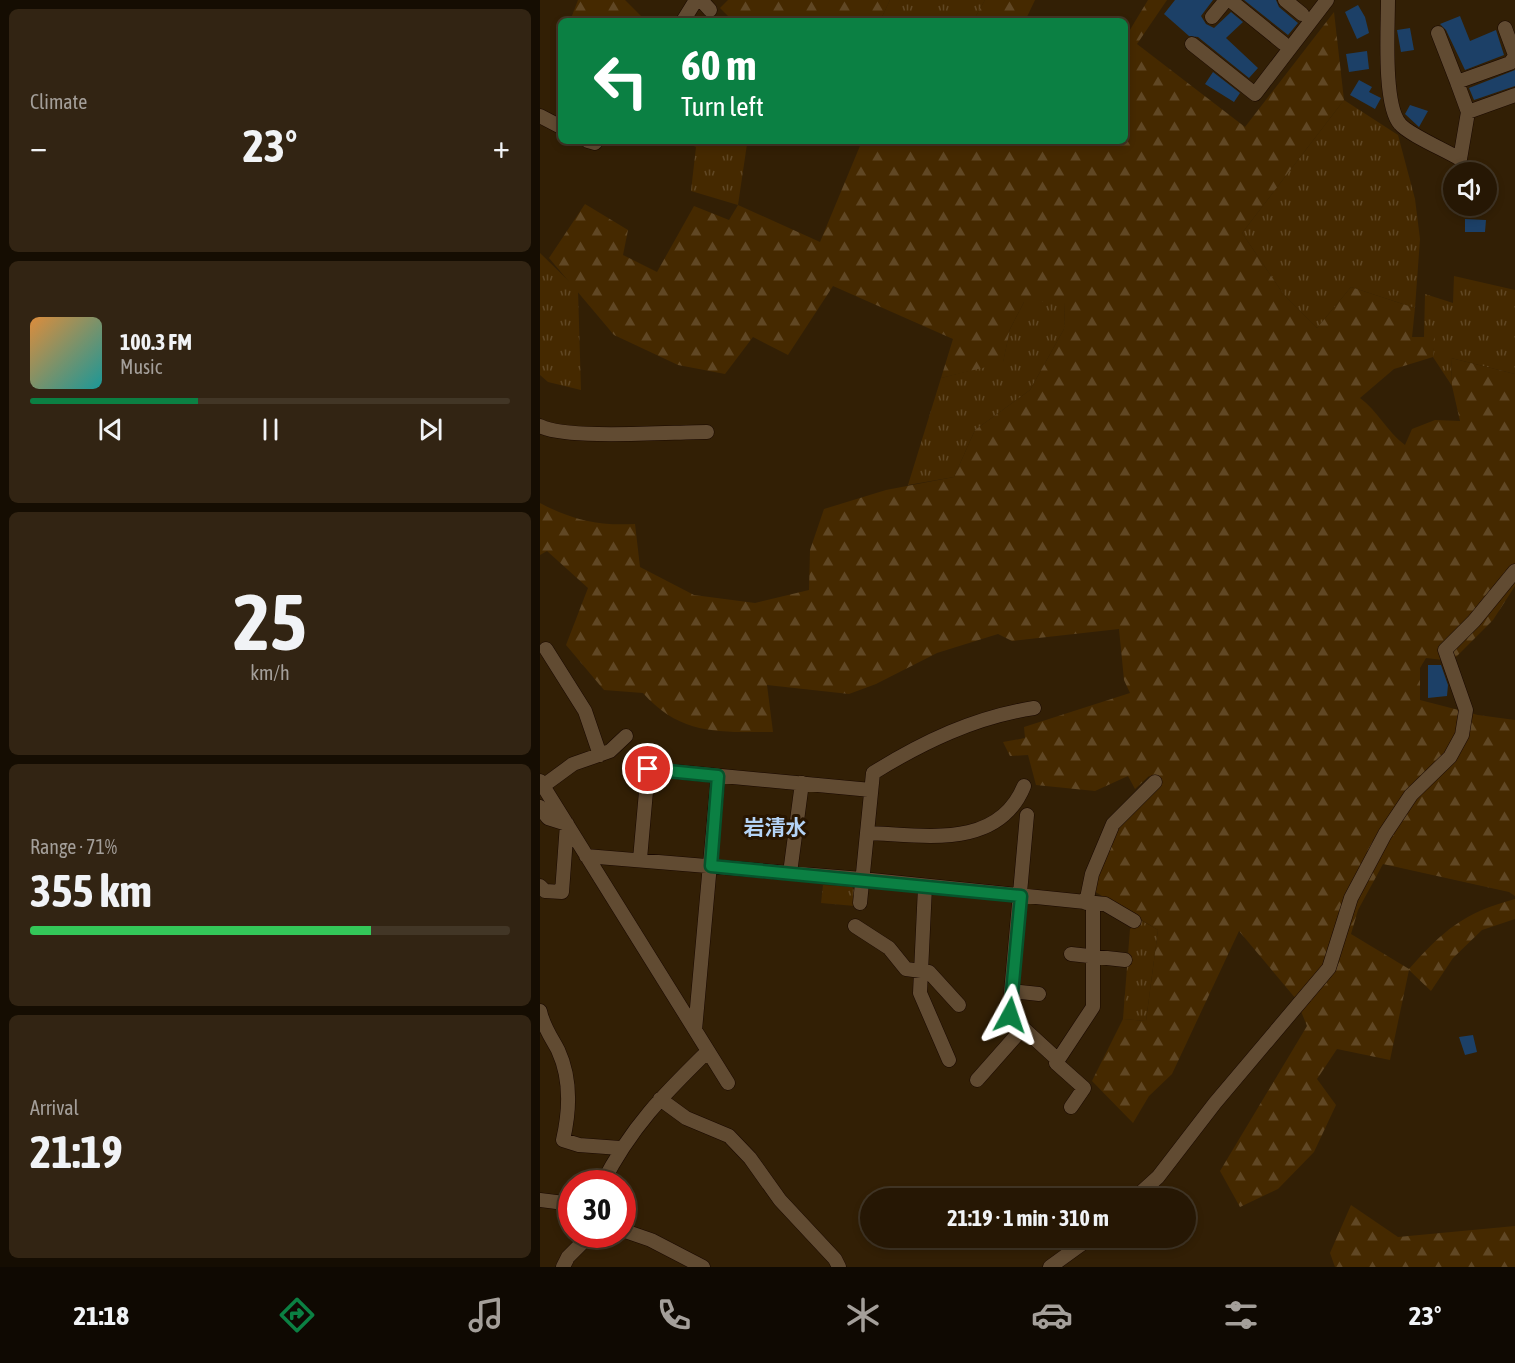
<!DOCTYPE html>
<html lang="en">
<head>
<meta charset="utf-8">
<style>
	body { margin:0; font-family:"Asap Condensed","Noto Sans JP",sans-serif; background:#322413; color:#f1f3f6; height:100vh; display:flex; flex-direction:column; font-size:22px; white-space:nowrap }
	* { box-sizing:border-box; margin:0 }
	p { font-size:20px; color:#a49f9a }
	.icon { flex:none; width:33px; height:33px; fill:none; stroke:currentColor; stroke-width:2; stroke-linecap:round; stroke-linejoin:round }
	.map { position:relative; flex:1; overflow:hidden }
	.drawer { display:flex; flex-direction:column; gap:9px; padding:9px; background:#150d02; width:540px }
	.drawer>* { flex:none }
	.hud { position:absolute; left:18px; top:18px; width:570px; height:126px; border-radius:9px; box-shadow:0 3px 9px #0003,0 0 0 2px #423626; background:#0b8043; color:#fff; overflow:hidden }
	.fabs { position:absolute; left:903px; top:162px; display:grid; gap:12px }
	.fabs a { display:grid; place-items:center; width:54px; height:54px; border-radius:50%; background:#261704; box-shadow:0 3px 9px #0003,0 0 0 2px #423626; font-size:30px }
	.speed { position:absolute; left:18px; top:1170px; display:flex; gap:12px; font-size:30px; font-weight:700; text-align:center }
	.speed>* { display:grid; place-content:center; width:78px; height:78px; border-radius:50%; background:#261704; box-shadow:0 3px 9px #0003,0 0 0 2px #423626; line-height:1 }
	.speed .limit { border:9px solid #d22; background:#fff; color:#111 }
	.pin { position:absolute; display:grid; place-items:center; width:51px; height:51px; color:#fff; margin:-26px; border:3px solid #fff; border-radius:50%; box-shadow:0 2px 6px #0007 }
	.me { position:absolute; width:66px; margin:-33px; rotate:5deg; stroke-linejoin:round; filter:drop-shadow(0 0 4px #0008) }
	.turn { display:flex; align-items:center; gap:21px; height:126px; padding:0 24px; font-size:27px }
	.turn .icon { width:78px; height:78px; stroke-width:2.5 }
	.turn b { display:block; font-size:42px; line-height:51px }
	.big { font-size:45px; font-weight:700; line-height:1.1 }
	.drawer .card { flex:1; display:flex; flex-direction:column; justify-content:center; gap:9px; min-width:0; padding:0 21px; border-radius:9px; background:#322413 }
	.drawer .dial { align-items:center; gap:0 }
	.dial b { font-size:78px; line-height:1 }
	.song { display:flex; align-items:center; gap:18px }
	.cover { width:72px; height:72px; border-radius:9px; background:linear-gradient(135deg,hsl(30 70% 55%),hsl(180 70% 35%)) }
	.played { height:6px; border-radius:3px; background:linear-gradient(90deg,#0b8043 35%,#423626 35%) }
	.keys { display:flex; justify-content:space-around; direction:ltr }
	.heat { display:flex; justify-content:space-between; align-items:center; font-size:33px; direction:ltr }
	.charge { height:9px; border-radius:4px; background:linear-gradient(90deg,#34c759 71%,#423626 0) }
	.trip { position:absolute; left:320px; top:1188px; width:336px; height:60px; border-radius:30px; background:#261704; box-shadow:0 3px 9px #0003,0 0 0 2px #423626; font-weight:700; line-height:60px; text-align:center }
	.tab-bar { display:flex; height:96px; justify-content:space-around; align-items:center; background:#0f0902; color:#a49f9a }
	.tab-bar .icon { width:42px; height:42px }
	.tab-bar .on { color:#0b8043 }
	.tab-bar b { font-size:27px; color:#f1f3f6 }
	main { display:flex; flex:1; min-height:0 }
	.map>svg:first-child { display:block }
</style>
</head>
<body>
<main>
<section class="drawer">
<div class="card"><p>Climate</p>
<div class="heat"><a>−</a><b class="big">23°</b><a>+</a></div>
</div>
<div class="card">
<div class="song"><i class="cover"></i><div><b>100.3 FM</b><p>Music</p></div></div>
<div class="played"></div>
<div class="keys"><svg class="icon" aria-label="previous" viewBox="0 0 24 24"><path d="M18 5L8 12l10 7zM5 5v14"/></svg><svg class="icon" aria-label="pause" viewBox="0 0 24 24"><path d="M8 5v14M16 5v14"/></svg><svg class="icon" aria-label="next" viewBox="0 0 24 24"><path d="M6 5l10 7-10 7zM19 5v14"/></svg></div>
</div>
<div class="card dial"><b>25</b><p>km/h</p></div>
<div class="card"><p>Range · 71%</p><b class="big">355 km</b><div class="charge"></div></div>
<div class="card"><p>Arrival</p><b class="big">21:19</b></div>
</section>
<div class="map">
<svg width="975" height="1267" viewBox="0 0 975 1267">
	<defs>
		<pattern id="grass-tufts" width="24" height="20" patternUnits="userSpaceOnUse" patternTransform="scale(1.5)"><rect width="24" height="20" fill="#452900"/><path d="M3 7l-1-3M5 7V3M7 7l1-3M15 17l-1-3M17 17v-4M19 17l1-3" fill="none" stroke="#604724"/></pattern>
		<pattern id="forest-firs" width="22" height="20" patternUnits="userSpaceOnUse" patternTransform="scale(1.5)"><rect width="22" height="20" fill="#452900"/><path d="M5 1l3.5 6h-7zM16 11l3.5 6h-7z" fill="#604724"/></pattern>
	</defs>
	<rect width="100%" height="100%" fill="#321f05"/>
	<path fill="url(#grass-tufts)" d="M350,0H445L433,21H340Z
		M804,100L858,135L875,199L880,239L875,308L811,287L777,328L744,295L702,233Z
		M144,141H183L207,144L198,205L151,191L156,147Z
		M0,253L38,290L41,390L8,382L0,375Z
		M914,276L975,290V374L911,358L912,386L893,357L894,338L884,337L885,294L913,303Z
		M484,302H525L524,329L490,390L435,430L414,477L368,485L401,378L463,362L470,329Z
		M283,885L312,887L315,890V906L281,903Z
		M599,919L618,930L606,1021L583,1019L590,929Z"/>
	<path fill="url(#forest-firs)" d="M38,0H85L106,21H30Z
		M188,0H350L340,21H193L180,8Z
		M445,0H495L485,21H433Z
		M608,0H627L597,44L705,127L794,12L804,100L702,233L744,295L777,328L811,287L875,308L872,337H895L893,357L854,369L820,398C838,411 847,432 865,445L872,429L895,420L920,421L912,386L911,358L975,374V586L953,620L912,661L886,658L880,668V700L938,715L975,720V896L969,892L843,864L818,910L811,934L869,969C904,930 923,913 975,899V919L942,930L913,958L891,991L869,970L850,1060L797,1049L777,1079L796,1105L774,1152L738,1189L700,1207L680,1171L767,1026L756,999L699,931L632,1074L609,1096L593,1123L552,1081L583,1019L606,1021L618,930L554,891L561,865L580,826L620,785L609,776L595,789L588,776L555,791L496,785L488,755L470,756L463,742L485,738L484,727L590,693L584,680L579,629L472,641L458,634L397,653L336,684L309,694L227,685L233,732C181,732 141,736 103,693L64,690L26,645L48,588L7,551L0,555V503C32,520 59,526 95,524L100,567L154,595L215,603L269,590L270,550L284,509L346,490L414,477L435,430L490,390L524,329L525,302H484L470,329L463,363L401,378L413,339L293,286L248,355L213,337L185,374L138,365L74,335L9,258L45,204L88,230L83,255L117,272L154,206L189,220L198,205L280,242L322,141H585V38Z
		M811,1205L858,1237L975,1226V1267H795L790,1253Z"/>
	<path fill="#1c4067" d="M635,0H673L661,16L666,24L674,28L691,12L703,22L686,38L718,68L709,78L658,37L649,36L624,14Z
		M704,0H736L739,7L758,23L748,35Z
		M818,5L825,17L829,33L817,39L805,12Z
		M920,16L930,41L956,30L964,55L925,70L906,30L900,24Z
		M870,28L874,50L861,52L857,30Z
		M827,51L829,69L809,72L806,54Z
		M975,70V86L934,100L929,88Z
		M673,72L700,93L694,102L665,84Z
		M819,80L832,87L829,92L841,98L835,109L810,95Z
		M870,105L888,111L879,127L865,114Z
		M925,219L946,220L945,232H925Z
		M888,665H901L908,685L907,696L888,698Z
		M933,1035L937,1052L925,1055L919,1037Z"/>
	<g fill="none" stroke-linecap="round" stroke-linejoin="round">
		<g stroke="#190800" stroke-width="15">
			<path id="minor" d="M161,0L170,10
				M690,0L743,43
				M745,0L762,14
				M848,0C848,27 843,105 860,124C868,134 907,151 920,159L928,112L975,95
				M672,17L686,0
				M143,21L156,0
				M965,28L975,55
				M898,33L917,82
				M652,44L715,94L787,0
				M928,112L917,82L970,63L975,56
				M0,116L21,127
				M48,141L55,143
				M0,426C26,440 132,432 167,432
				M6,649L45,711L60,755
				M0,781L188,1083
				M3,786L33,764L70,751L86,736
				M0,807L8,818L27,824L22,892L5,891L0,886
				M487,815L469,1015L518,1060L553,1007V903
				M328,833C384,835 458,850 484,786
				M46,856L322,879L565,904L594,921
				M100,859L108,769L331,790
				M250,873L262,783
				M385,887L380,993L409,1060
				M320,903L333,773C383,742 435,717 494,708
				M546,903L552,874L573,824L615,782
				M315,926L349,948L366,969L389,972L419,1005
				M531,954L585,960
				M472,991L499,994
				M0,1011C3,1026 11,1037 18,1050C31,1078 30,1110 23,1140L39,1145L80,1148
				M155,1030L178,776
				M518,1060L516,1063L544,1088L531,1107
				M437,1080L483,1028
				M120,1099L146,1118L189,1136L210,1158L240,1200L295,1259L299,1267
				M62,1184C91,1127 123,1095 168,1051
				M595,1198L618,1177L675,1103L789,968L811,898L845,834L871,795L910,757L922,735L926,710L905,650L934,621L975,571
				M0,1200L32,1204
				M82,1230L111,1240L163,1267
				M23,1267L28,1257L51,1234
				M510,1267L550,1238"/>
		</g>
		<use href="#minor" stroke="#614b32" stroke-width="14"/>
	</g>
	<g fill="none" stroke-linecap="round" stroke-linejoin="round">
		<g stroke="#07532c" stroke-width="15">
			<path id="route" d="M108,769L178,776L171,866L481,896L470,1015"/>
		</g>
		<use href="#route" stroke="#0b8043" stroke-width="10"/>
	</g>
	<g text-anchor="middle" stroke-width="6" stroke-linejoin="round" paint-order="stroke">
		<g font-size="21" font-weight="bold" fill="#b4d3f6" stroke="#281500">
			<text x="235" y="835">岩清水</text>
		</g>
	</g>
</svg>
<div class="fabs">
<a><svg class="icon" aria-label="sound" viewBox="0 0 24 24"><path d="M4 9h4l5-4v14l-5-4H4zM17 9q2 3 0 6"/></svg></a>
</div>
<div class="speed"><div class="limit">30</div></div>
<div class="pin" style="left:108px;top:769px;background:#d93025"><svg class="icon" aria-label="arrive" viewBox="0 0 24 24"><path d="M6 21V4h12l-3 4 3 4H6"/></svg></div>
<svg class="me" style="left:470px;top:1015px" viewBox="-20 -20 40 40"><path d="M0-17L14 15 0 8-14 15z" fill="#0b8043" stroke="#fff" stroke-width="4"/></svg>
<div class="trip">21:19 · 1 min · 310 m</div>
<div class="hud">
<div class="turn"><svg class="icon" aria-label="left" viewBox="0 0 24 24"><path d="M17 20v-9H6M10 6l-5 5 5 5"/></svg><div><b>60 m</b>Turn left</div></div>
</div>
</div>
</main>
<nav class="tab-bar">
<b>21:18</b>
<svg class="icon on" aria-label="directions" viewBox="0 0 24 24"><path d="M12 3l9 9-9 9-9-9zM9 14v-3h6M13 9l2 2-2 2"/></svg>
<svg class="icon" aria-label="music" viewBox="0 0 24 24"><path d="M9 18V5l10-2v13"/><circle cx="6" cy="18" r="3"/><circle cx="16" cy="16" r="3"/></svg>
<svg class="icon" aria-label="phone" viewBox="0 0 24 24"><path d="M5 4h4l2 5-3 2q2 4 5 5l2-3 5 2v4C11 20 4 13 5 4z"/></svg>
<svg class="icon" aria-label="climate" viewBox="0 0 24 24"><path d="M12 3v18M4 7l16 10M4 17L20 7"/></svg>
<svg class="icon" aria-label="car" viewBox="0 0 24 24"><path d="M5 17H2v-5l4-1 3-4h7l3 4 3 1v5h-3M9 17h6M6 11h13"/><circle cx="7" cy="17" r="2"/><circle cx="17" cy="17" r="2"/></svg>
<svg class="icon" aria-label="filters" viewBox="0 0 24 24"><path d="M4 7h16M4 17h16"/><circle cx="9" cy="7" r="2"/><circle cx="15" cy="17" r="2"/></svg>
<b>23°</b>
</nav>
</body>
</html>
